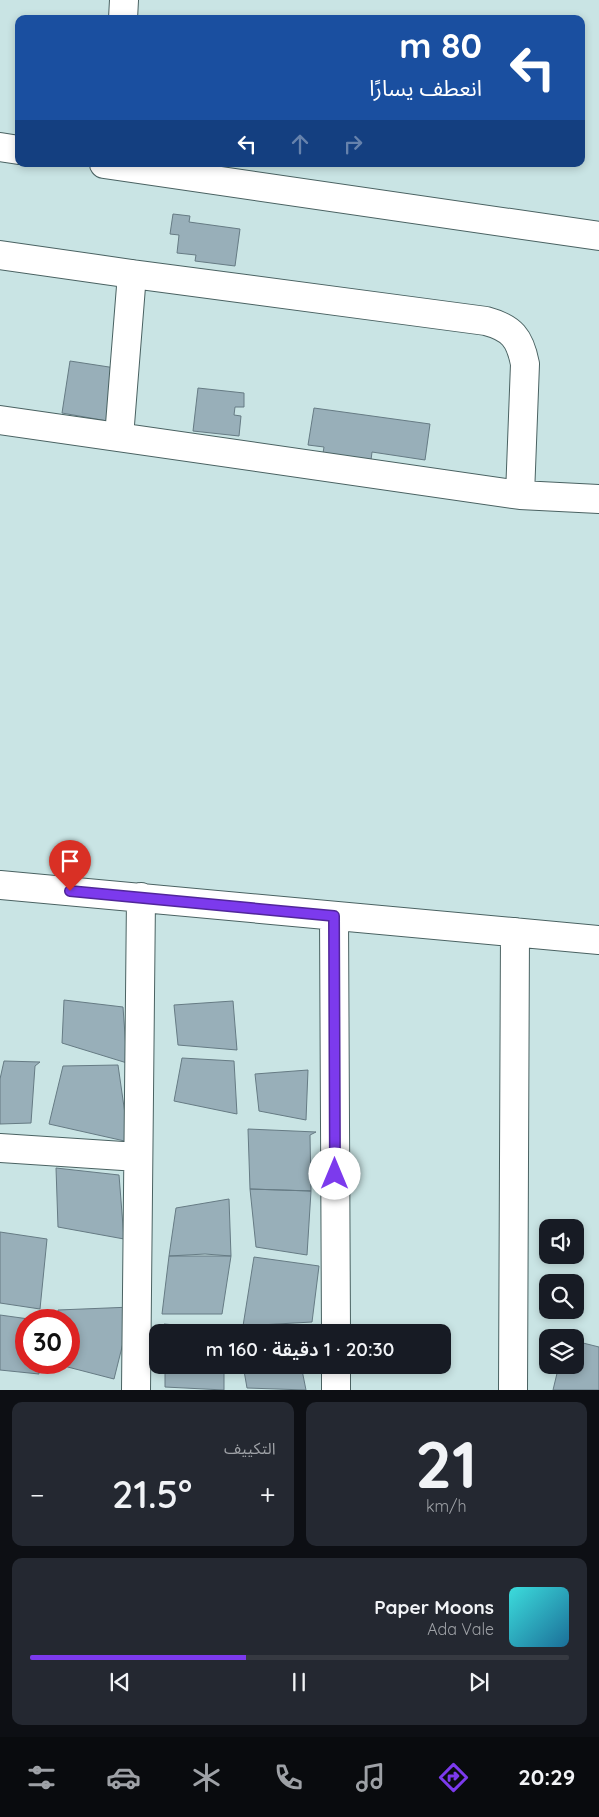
<!DOCTYPE html>
<html lang="ar">
<head>
<meta charset="utf-8">
<style>
	body { margin:0; font-family:Quicksand,"Noto Sans Arabic",sans-serif; background:#242831; color:#f1f3f6; direction:rtl; height:100vh; display:flex; flex-direction:column; font-size:19px; white-space:nowrap }
	* { box-sizing:border-box; margin:0 }
	p { font-size:16px; color:#9ea1a6 }
	.icon { flex:none; width:28px; height:28px; fill:none; stroke:currentColor; stroke-width:2; stroke-linecap:round; stroke-linejoin:round }
	.map { position:relative; height:1390px; overflow:hidden; direction:ltr }
	.drawer { display:flex; flex-direction:column; gap:12px; padding:12px; background:#0d0f14; flex:1 }
	.drawer>* { flex:none }
	.hud { position:absolute; left:15px; top:15px; width:570px; height:152px; border-radius:10px; box-shadow:0 2px 8px #0003; direction:rtl; background:#1a4fa0; color:#fff; overflow:hidden }
	.fabs { position:absolute; left:539px; top:1219px; display:grid; gap:10px }
	.fabs a { display:grid; place-items:center; width:45px; height:45px; border-radius:10px; background:#171b24; box-shadow:0 2px 8px #0003; font-size:25px }
	.speed { position:absolute; left:15px; top:1309px; display:flex; gap:10px; font-size:25px; font-weight:700; text-align:center }
	.speed>* { display:grid; place-content:center; width:65px; height:65px; border-radius:50%; background:#171b24; box-shadow:0 2px 8px #0003; line-height:1 }
	.speed .limit { border:8px solid #d22; background:#fff; color:#111 }
	.pin { position:absolute; display:grid; place-items:center; width:42px; height:42px; color:#fff; margin:-51px -21px; border-radius:50% 50% 50% 0; rotate:-45deg; box-shadow:0 0 5px #0007 }
	.pin .icon { rotate:45deg }
	.me { position:absolute; width:55px; margin:-28px; rotate:0deg; stroke-linejoin:round; filter:drop-shadow(0 0 4px #0008) }
	.turn { display:flex; align-items:center; gap:18px; height:105px; padding:0 20px; font-size:22px }
	.turn .icon { width:65px; height:65px; stroke-width:2.5 }
	.turn b { display:block; font-size:35px; line-height:42px }
	.lanes { display:flex; align-items:center; height:48px; padding:0 20px; background:#0003; justify-content:center; gap:25px; direction:ltr }
	.lanes .off { opacity:.35 }
	.big { font-size:38px; font-weight:600; line-height:1.1 }
	.drawer .card { flex:1; display:flex; flex-direction:column; justify-content:center; gap:8px; min-width:0; padding:0 18px; border-radius:10px; background:#242831 }
	.drawer .dial { align-items:center; gap:0 }
	.dial b { font-size:65px; line-height:1 }
	.song { display:flex; align-items:center; gap:15px }
	.cover { width:60px; height:60px; border-radius:8px; background:linear-gradient(135deg,hsl(180 70% 55%),hsl(200 70% 35%)) }
	.played { height:5px; border-radius:2px; background:linear-gradient(90deg,#7c3aed 40%,#363941 40%) }
	.keys { display:flex; justify-content:space-around; direction:ltr }
	.heat { display:flex; justify-content:space-between; align-items:center; font-size:28px; direction:ltr }
	.drawer .tiles { flex:1; display:grid; gap:12px; grid-template-columns:1fr 1fr }
	.card:last-child { grid-column:span 2 }
	.trip { position:absolute; left:149px; top:1324px; width:302px; height:50px; border-radius:10px; background:#171b24; box-shadow:0 2px 8px #0003; font-weight:600; line-height:50px; text-align:center; direction:rtl }
	.tab-bar { display:flex; height:80px; justify-content:space-around; align-items:center; background:#090b0e; color:#9ea1a6 }
	.tab-bar .icon { width:35px; height:35px }
	.tab-bar .on { color:#7c3aed }
	.tab-bar b { font-size:22px; color:#f1f3f6 }
	.map>svg:first-child { display:block }
</style>
</head>
<body>
<div class="map">
<svg width="599" height="1390" viewBox="0 0 599 1390">
	<rect width="100%" height="100%" fill="#c9e4e4"/>
	<path fill="#98afb9" stroke="#667b84" d="M173,214L190,216L189,222L240,229L235,266L195,261L196,255L177,253L179,235L170,234Z
		M70,361L122,369L113,422L62,413Z
		M198,388L244,393V407H235L234,415L241,416L239,436L193,431Z
		M314,408L430,424L425,460L372,452L371,460L323,453L324,447L308,445Z
		M64,1000L123,1007L127,1063L62,1043Z
		M233,1001L237,1050L178,1045L174,1005Z
		M182,1058L234,1061L237,1114L174,1101Z
		M4,1061L40,1062L35,1066L31,1123L0,1124V1079Z
		M118,1065L129,1142L49,1124L63,1066Z
		M308,1070L306,1120L259,1111L255,1074Z
		M248,1129L316,1132L310,1135L311,1191L250,1189Z
		M56,1168L119,1175L124,1239L58,1227Z
		M250,1189L311,1191L307,1255L256,1247Z
		M229,1199L231,1256L205,1254L169,1256L176,1208Z
		M0,1232L47,1239L40,1309L0,1303Z
		M169,1256H231L222,1314H162Z
		M254,1257L319,1266L312,1322L243,1326Z
		M132,1307L114,1379L60,1365V1362H69V1320H58V1310Z
		M0,1315L36,1320H26V1362H39V1374L0,1370Z
		M164,1324L222,1329V1332H164Z
		M237,1329L293,1330V1332H238Z
		M575,1341L599,1347V1390H553L559,1365H575Z
		M165,1365H224V1390L165,1387Z
		M243,1365H301L306,1390L247,1388Z"/>
	<g fill="none" stroke-linecap="round" stroke-linejoin="round">
		<g stroke="#4a6262" stroke-width="30">
			<path id="minor" d="M123,19L124,0
				M0,147L19,150
				M104,164L599,236
				M0,255L132,274L486,321C512,328 520,338 525,364L520,495
				M0,420L520,495L599,499
				M119,437L132,274
				M0,885L599,940
				M334,916L336,1332
				M0,1148L138,1157
				M336,1365V1390
				M136,1390L141,897
				M513,1390L515,932"/>
		</g>
		<use href="#minor" stroke="#fff" stroke-width="28"/>
	</g>
	<g fill="none" stroke-linecap="round" stroke-linejoin="round">
		<g stroke="#51269a" stroke-width="12">
			<path id="route" d="M70,891L334,916L335,1174"/>
		</g>
		<use href="#route" stroke="#7c3aed" stroke-width="9"/>
	</g>
</svg>
<div class="fabs">
<a><svg class="icon" aria-label="sound" viewBox="0 0 24 24"><path d="M4 9h4l5-4v14l-5-4H4zM17 9q2 3 0 6"/></svg></a>
<a><svg class="icon" aria-label="search" viewBox="0 0 24 24"><circle cx="10" cy="10" r="6"/><path d="M15 15l6 6"/></svg></a>
<a><svg class="icon" aria-label="layers" viewBox="0 0 24 24"><path d="M12 4l9 5-9 5-9-5zM3 14l9 5 9-5"/></svg></a>
</div>
<div class="speed"><div class="limit">30</div></div>
<div class="pin" style="left:70px;top:891px;background:#d93025"><svg class="icon" aria-label="arrive" viewBox="0 0 24 24"><path d="M6 21V4h12l-3 4 3 4H6"/></svg></div>
<svg class="me" style="left:335px;top:1174px" viewBox="-20 -20 40 40"><circle r="19" fill="#fff"/><path d="M0-13L10 11 0 6-10 11z" fill="#7c3aed"/></svg>
<div class="trip">20:30 · 1 دقيقة · 160 m</div>
<div class="hud">
<div class="turn"><svg class="icon" aria-label="left" viewBox="0 0 24 24"><path d="M17 20v-9H6M10 6l-5 5 5 5"/></svg><div><b>80 m</b>انعطف يسارًا</div></div>
<div class="lanes"><svg class="icon" aria-label="left" viewBox="0 0 24 24"><path d="M17 20v-9H6M10 6l-5 5 5 5"/></svg><svg class="icon off" aria-label="ahead" viewBox="0 0 24 24"><path d="M12 20V5M6 11l6-6 6 6"/></svg><svg class="icon off" aria-label="right" viewBox="0 0 24 24"><path d="M7 20v-9h11M14 6l5 5-5 5"/></svg></div>
</div>
</div>
<section class="drawer">
<div class="tiles">
<div class="card dial"><b>21</b><p>km/h</p></div>
<div class="card"><p>التكييف</p>
<div class="heat"><a>−</a><b class="big">21.5°</b><a>+</a></div>
</div>
<div class="card">
<div class="song"><i class="cover"></i><div><b>Paper Moons</b><p>Ada Vale</p></div></div>
<div class="played"></div>
<div class="keys"><svg class="icon" aria-label="previous" viewBox="0 0 24 24"><path d="M18 5L8 12l10 7zM5 5v14"/></svg><svg class="icon" aria-label="pause" viewBox="0 0 24 24"><path d="M8 5v14M16 5v14"/></svg><svg class="icon" aria-label="next" viewBox="0 0 24 24"><path d="M6 5l10 7-10 7zM19 5v14"/></svg></div>
</div>
</div>
</section>
<nav class="tab-bar">
<b>20:29</b>
<svg class="icon on" aria-label="directions" viewBox="0 0 24 24"><path d="M12 3l9 9-9 9-9-9zM9 14v-3h6M13 9l2 2-2 2"/></svg>
<svg class="icon" aria-label="music" viewBox="0 0 24 24"><path d="M9 18V5l10-2v13"/><circle cx="6" cy="18" r="3"/><circle cx="16" cy="16" r="3"/></svg>
<svg class="icon" aria-label="phone" viewBox="0 0 24 24"><path d="M5 4h4l2 5-3 2q2 4 5 5l2-3 5 2v4C11 20 4 13 5 4z"/></svg>
<svg class="icon" aria-label="climate" viewBox="0 0 24 24"><path d="M12 3v18M4 7l16 10M4 17L20 7"/></svg>
<svg class="icon" aria-label="car" viewBox="0 0 24 24"><path d="M5 17H2v-5l4-1 3-4h7l3 4 3 1v5h-3M9 17h6M6 11h13"/><circle cx="7" cy="17" r="2"/><circle cx="17" cy="17" r="2"/></svg>
<svg class="icon" aria-label="filters" viewBox="0 0 24 24"><path d="M4 7h16M4 17h16"/><circle cx="9" cy="7" r="2"/><circle cx="15" cy="17" r="2"/></svg>
</nav>
</body>
</html>
